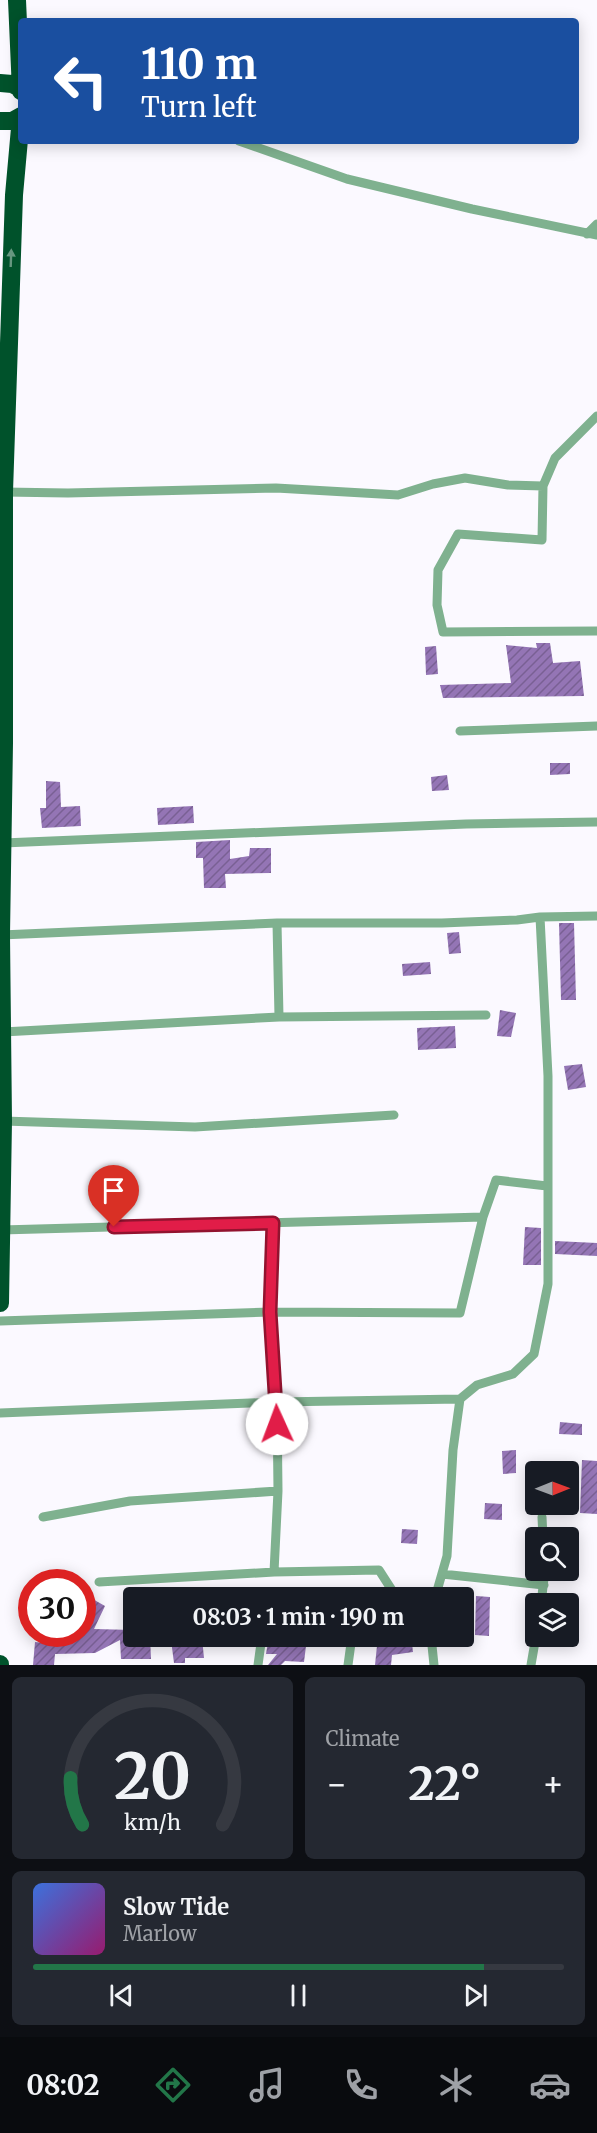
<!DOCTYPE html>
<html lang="en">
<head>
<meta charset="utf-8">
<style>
	body { margin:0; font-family:Merriweather,serif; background:#242831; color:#f1f3f6; height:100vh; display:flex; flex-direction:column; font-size:22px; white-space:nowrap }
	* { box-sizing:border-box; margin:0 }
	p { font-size:20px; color:#9ea1a6 }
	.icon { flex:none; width:33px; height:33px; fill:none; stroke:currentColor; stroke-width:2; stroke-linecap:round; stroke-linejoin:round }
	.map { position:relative; height:1665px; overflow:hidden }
	.panel { display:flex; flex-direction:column; gap:12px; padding:12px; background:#0d0f14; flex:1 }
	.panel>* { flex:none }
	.hud { position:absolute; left:18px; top:18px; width:561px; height:126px; border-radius:6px; box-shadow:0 3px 15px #0003; background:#1a4fa0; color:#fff; overflow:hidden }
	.needle { width:39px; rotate:89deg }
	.fabs { position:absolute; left:525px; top:1461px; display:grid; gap:12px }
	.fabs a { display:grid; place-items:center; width:54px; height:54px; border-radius:6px; background:#171b24; box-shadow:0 3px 15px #0003; font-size:30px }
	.speed { position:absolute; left:18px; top:1569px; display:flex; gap:12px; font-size:30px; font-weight:700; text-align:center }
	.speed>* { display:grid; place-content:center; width:78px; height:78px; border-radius:50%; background:#171b24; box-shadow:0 3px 15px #0003; line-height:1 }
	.speed .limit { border:9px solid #d22; background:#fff; color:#111 }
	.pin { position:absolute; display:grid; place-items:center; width:51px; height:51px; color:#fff; margin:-62px -26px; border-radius:50% 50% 50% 0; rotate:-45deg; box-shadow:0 0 6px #0007 }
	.pin .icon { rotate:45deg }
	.me { position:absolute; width:66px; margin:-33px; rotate:358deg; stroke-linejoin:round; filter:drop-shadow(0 0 4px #0008) }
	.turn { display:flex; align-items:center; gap:21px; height:126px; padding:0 24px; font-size:27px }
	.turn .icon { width:78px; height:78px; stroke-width:2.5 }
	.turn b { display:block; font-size:42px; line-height:51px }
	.big { font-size:45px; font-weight:700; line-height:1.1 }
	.panel .card { flex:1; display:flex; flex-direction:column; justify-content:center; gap:9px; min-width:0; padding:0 21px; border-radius:9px; background:#242831 }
	.panel .dial { align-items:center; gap:0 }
	.dial svg { height:156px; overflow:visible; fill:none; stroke:#363941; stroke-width:7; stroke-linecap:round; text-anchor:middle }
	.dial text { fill:#f1f3f6; stroke:none }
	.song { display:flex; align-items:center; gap:18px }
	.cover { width:72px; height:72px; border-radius:9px; background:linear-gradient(135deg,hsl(220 70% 55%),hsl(320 70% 35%)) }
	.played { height:6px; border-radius:3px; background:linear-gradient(90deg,#227648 85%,#363941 85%) }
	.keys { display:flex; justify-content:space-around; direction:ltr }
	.heat { display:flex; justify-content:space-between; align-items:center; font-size:33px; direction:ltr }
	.panel .tiles { flex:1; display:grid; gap:12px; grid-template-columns:1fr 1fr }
	.card:last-child { grid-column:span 2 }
	.trip { position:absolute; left:123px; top:1587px; width:351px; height:60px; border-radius:6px; background:#171b24; box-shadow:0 3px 15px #0003; font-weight:700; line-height:60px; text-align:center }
	.tab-bar { display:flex; height:96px; justify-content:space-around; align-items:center; background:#090b0e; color:#9ea1a6 }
	.tab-bar .icon { width:42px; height:42px }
	.tab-bar .active { color:#227648 }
	.tab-bar b { font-size:27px; color:#f1f3f6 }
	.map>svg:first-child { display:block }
</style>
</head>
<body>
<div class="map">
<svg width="597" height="1665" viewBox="0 0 597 1665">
	<defs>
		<pattern id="building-hatch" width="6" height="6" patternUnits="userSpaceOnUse" patternTransform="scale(1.5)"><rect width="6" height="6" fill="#9475b5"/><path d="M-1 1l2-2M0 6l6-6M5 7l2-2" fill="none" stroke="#796094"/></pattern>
	</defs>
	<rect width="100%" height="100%" fill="#fbf9ff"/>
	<path fill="url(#building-hatch)" d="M536,643H550L553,663L580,661L584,696L443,698L440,685L511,683L506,645L537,648Z
		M436,646L438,674L426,675L425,647Z
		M550,763H570V774L550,775Z
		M447,775L449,790L432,791L431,777Z
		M46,781L60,782L61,807L80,806L81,826L42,828L40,808H46Z
		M193,806L194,823L158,825L157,808Z
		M230,840V859L249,856L250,848H271V873L225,874L226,888H204L203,858H196V842Z
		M559,923H574L576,1000H561Z
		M459,932L461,953L449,954L447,933Z
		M430,962L431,974L403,976L402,964Z
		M500,1010L516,1013L511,1037L497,1036Z
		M455,1026L456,1048L418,1050L417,1028Z
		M582,1064L586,1087L568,1090L564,1066Z
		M525,1227L541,1228V1265H523Z
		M555,1241L597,1243V1256L555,1254Z
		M560,1422L582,1424V1435L559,1434Z
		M516,1450V1473L503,1474L502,1451Z
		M582,1460L597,1461V1514L580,1513Z
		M485,1503L502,1504V1520L484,1519Z
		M402,1529L418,1530L417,1544L401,1543Z
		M82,1593L105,1606L94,1629L134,1630V1636H150L151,1659H121L120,1640L95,1653L55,1654L54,1665H33L35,1642L66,1645V1636L82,1635Z
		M476,1596L490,1597L489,1636L475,1635Z
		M269,1636L307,1638L304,1662L285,1661L281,1665H268L277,1654H266Z
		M378,1636H411L413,1652L392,1655L391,1665H375Z
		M202,1638L204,1658H185V1663H174L171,1640Z"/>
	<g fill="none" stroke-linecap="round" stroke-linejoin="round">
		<path stroke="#7fb18f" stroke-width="9" d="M239,141L347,179L472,209L597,235
			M587,234L597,224
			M597,416L555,458L543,486L542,540L458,534L438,570L437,605L443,632L597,631
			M4,492L68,493L276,488L398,495L433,484L465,478L508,485L543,486
			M460,731L597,726
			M3,843L466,824L597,822
			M277,923L279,1017
			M1,935L277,923H442L517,920L540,917L597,916
			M3,1032L279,1017L486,1015
			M3,1121L195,1127L394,1115
			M273,1223L270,1312L277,1402L278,1491L274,1572
			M1,1230L483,1217L496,1180L547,1186
			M0,1321L270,1312L460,1313L483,1217
			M0,1413L277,1402L460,1399
			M43,1517L130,1501L278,1491
			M542,1517L543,1538
			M442,1574L544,1585
			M99,1582L274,1572L379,1570L397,1598
			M435,1598L447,1556L453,1450L460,1399L477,1385L513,1374L534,1354L548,1284V1076L540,917
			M541,1604L545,1570
			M431,1636L434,1665
			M258,1665L262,1636
			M348,1665L352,1636
			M531,1665L536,1636"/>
		<path stroke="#00522b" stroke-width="18" d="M17,0L21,91
			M0,83L12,84L20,88
			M0,121H12L21,116
			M0,1303L3,1121L1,935L4,743V492L14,195L21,117
			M0,1664V1665"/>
	</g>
	<defs><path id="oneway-solid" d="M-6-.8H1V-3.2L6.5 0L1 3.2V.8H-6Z" transform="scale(1.5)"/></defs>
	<use fill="#669780" href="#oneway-solid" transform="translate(11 258) rotate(-88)"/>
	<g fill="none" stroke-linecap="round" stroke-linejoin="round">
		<g stroke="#92132f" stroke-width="15">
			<path id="route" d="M114,1227L273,1223L270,1312L277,1424"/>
		</g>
		<use href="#route" stroke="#e11d48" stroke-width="10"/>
	</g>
</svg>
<div class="fabs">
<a><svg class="needle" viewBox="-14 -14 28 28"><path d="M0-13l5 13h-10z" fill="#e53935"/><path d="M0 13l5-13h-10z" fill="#9ea1a6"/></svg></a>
<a><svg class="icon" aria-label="search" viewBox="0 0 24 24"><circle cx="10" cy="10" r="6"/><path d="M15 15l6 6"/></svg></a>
<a><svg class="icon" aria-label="layers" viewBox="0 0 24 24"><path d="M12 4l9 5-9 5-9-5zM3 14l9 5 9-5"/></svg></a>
</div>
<div class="speed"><div class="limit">30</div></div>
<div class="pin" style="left:114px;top:1227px;background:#d93025"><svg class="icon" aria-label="arrive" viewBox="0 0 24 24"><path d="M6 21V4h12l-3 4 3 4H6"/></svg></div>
<svg class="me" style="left:277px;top:1424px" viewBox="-20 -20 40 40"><circle r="19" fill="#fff"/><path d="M0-13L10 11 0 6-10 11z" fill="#e11d48"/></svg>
<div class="trip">08:03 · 1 min · 190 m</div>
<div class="hud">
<div class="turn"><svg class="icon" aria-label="left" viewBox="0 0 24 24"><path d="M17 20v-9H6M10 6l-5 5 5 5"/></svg><div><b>110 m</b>Turn left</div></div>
</div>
</div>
<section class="panel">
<div class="tiles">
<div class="card dial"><svg viewBox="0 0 100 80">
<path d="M14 69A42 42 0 1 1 86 69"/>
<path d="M14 69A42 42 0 0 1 8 45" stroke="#227648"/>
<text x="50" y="56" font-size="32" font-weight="700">20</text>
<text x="50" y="72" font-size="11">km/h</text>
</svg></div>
<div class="card"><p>Climate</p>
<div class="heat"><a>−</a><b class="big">22°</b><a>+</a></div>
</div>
<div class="card">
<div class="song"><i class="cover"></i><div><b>Slow Tide</b><p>Marlow</p></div></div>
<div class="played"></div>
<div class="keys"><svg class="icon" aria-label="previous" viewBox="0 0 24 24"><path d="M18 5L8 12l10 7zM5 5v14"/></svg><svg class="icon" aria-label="pause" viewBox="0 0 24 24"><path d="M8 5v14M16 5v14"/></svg><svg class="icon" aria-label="next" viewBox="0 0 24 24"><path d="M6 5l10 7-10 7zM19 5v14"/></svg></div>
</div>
</div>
</section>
<nav class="tab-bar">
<b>08:02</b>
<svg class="icon active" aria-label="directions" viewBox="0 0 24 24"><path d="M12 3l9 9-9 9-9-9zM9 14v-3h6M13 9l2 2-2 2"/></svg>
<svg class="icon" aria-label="music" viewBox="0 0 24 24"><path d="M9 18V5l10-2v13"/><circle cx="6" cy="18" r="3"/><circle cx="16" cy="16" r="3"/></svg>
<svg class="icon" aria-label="phone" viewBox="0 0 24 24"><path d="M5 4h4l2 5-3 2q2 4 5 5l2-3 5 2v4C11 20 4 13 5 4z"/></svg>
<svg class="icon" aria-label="climate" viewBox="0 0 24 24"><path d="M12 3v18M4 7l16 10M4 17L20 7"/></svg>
<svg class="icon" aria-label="car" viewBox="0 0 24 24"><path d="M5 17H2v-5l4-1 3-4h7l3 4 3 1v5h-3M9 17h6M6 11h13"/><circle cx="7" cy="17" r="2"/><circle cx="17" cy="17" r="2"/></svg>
</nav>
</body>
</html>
